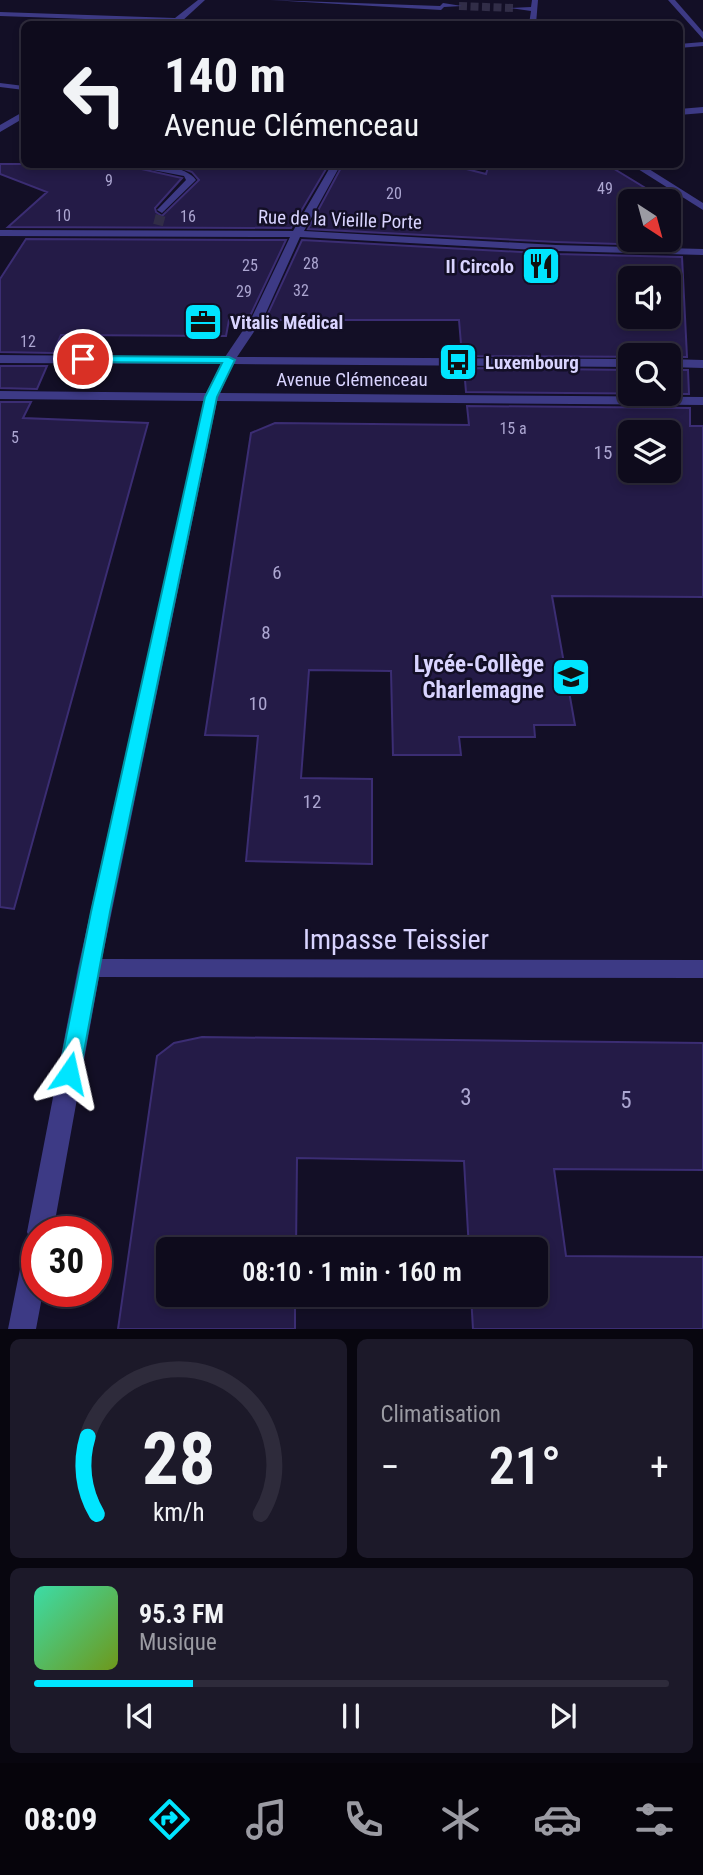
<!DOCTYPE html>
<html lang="fr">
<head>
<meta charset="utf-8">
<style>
	body { margin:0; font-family:"Roboto Condensed",sans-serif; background:#1c1929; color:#f1f3f6; height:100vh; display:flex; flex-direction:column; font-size:26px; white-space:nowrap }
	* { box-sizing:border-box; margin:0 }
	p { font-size:23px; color:#9b9ba3 }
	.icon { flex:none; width:38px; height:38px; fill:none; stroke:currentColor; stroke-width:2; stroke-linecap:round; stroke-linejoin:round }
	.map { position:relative; height:1329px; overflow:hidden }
	.side { display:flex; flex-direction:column; gap:10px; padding:10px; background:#08060f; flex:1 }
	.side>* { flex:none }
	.banner { position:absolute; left:21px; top:21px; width:662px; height:147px; border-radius:10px; box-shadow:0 4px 10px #0003,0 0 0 2px #2e2b3b; background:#0e0b1c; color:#f1f3f6; overflow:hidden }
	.needle { width:46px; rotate:144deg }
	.controls { position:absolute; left:618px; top:189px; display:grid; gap:14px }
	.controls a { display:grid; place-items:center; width:63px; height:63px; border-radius:10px; background:#0e0b1c; box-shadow:0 4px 10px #0003,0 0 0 2px #2e2b3b; font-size:35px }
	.speed { position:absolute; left:21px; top:1216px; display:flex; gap:14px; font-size:35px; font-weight:700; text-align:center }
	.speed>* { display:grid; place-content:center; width:91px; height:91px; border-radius:50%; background:#0e0b1c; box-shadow:0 4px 10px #0003,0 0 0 2px #2e2b3b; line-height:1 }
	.speed .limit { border:10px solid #d22; background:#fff; color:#111 }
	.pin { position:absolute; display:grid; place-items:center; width:60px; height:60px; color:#fff; margin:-30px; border:4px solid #fff; border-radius:50%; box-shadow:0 2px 7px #0007 }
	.me { position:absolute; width:77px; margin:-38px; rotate:11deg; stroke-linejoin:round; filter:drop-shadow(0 0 5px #0008) }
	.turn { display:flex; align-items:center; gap:24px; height:147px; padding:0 28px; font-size:32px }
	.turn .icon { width:91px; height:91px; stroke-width:2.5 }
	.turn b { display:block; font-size:49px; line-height:60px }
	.big { font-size:52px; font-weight:600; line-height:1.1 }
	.side .widget { flex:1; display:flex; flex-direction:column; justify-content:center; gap:10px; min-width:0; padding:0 24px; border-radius:10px; background:#1c1929 }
	.side .dial { align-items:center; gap:0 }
	.dial svg { height:182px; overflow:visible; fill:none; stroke:#2e2b3b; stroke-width:7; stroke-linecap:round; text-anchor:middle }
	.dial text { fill:#f1f3f6; stroke:none }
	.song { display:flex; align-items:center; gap:21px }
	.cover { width:84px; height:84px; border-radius:10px; background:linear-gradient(135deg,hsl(160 70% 55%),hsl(80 70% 35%)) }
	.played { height:7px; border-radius:4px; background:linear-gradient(90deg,#00e5ff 25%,#2e2b3b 25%) }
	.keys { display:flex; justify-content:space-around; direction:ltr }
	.heat { display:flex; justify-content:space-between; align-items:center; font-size:38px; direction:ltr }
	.side .tiles { flex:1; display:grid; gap:10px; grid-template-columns:1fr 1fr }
	.widget:last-child { grid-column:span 2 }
	.trip { position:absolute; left:156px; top:1237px; width:392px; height:70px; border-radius:10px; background:#0e0b1c; box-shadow:0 4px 10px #0003,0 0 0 2px #2e2b3b; font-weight:600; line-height:70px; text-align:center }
	.tab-bar { display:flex; height:112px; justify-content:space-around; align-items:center; background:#06040b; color:#9b9ba3 }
	.tab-bar .icon { width:49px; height:49px }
	.tab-bar .active { color:#00e5ff }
	.tab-bar b { font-size:32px; color:#f1f3f6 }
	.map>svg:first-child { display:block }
</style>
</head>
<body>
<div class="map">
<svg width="703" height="1329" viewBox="0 0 703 1329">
	<rect width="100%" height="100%" fill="#130f26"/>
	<path fill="#241b47" stroke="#3b2d73" stroke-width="2" fill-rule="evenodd" d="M0,164H119L182,178L155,208L156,212L162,216L199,180L192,172L171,164H329L291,228L8,227L47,192L0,174Z
		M343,164H447L486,174L489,164H606L652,192L661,201H630V240H668V208L680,219L681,246L556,242L308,229Z
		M26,239L286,240L250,316L247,320H229L226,336L61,335L53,353L0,352V279Z
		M302,240L556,254L682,257L687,357L462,356L459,320H265ZM630,278H668V317H630Z
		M0,366H47L37,389L0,388Z
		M464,368L630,370V394H668V370H688L689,394L466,392Z
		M0,402H31L23,418L148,423L14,909L0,907Z
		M467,406L690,408V426H703V597L552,596L575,725H534L535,737H459L461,755H393L391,671L309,670L301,778L372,779V864L246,861L258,736L205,735L251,433L275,423L469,425ZM630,432H668V471H630Z
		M202,1037L703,1043V1170L554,1169L566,1256L703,1257V1329H473L471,1295H536V1250H469L464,1161L297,1158L296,1250H168V1295H295V1329H118L157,1056L174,1043Z"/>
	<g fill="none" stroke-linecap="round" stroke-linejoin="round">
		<path stroke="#312d47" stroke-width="8" stroke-dasharray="8 3.5" stroke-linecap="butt" d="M459,6L513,8"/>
		<path stroke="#312d47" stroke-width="10" stroke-dasharray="10 5" stroke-linecap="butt" d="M158,225L162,210"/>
		<path fill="#3d3a85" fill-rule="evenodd" d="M198,0H205L181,22L169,24L170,22L0,16V12L175,18Z
			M270,0L440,6L443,3L462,6L444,7L441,10Z
			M532,0H538L536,24H529L531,11L510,8L531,7Z
			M668,0H675L703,32V39Z
			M703,42V46L679,48V44Z
			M0,83L24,86V90L0,87Z
			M703,107V113L679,115V109Z
			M21,113H24V118L0,132V125Z
			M121,164C140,164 185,163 196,180L162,213L157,210L186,180L184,176Z
			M332,164H341L304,231L556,245L703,249V255L556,251L300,237L264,317L237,357L630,359V367L233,364L220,393L703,397V405L217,401L102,959L703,960V978L99,977L53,1232H37V1292H43L36,1329H8L24,1249L30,1239L27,1232L78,968L204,401L0,399V391L206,393L221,364L0,363V355L225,357L252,317L290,237L0,236V230L293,231Z
			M630,164H641L703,203V210Z
			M668,359L703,360V368L668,367Z"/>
	</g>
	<path fill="#00e5ff" stroke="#0095a6" stroke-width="2" d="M83,356L229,357L235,360L217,397L110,912L80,1073L77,1080L69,1083L62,1080L59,1073L91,912L205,397L222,363L79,362V357Z"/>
	<defs>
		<g id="restaurant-square" transform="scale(2.0125)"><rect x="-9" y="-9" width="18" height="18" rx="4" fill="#00e5ff" stroke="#130f26"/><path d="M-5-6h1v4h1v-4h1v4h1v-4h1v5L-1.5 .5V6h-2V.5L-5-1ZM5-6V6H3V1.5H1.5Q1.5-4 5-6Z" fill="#111"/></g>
		<g id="office-square" transform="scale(2.0125)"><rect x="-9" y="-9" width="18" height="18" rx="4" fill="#00e5ff" stroke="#130f26"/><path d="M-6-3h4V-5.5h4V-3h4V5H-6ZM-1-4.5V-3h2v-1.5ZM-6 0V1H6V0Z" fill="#111"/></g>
		<g id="bus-square" transform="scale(2.0125)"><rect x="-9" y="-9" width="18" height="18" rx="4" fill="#00e5ff" stroke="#130f26"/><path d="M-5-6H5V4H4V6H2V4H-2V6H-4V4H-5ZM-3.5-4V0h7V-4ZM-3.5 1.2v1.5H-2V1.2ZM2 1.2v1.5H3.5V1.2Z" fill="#111"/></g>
		<g id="school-square" transform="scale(2.0125)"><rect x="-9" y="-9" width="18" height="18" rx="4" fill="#00e5ff" stroke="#130f26"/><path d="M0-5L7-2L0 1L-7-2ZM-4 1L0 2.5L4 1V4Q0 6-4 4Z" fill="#111"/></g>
	</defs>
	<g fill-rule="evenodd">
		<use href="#restaurant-square" x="541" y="266"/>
		<use href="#office-square" x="203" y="322"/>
		<use href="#bus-square" x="458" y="362"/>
		<use href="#school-square" x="571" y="677"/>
	</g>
	<g text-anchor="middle" stroke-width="5" stroke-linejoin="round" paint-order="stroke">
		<g font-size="16" fill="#aca6d1">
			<text x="109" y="186">9</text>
			<text x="605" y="194">49</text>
			<text x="394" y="199">20</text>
			<text x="63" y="221">10</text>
			<text x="188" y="222">16</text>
			<text x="311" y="269">28</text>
			<text x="250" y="271">25</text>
			<text x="301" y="296">32</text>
			<text x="244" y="297">29</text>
			<text x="28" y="347">12</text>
			<text x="513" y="434">15 a</text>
			<text x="15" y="443">5</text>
		</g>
		<g font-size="19" fill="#d9d4ff" stroke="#130f26">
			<text transform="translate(340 219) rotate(2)" y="7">Rue de la Vieille Porte</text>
			<text x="352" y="386">Avenue Clémenceau</text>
		</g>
		<g font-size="19" font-weight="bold" fill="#d9d4ff" stroke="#130f26" text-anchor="start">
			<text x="514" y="273" text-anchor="end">Il Circolo</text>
			<text x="230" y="329">Vitalis Médical</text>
			<text x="485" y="369">Luxembourg</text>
		</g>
		<g font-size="19" fill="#aca6d1">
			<text x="603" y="459">15</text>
			<text x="277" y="579">6</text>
			<text x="266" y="639">8</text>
			<text x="258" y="710">10</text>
			<text x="312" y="808">12</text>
		</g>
		<g font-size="23" font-weight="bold" fill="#d9d4ff" stroke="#130f26" text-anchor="end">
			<text x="544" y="672">Lycée-Collège<tspan x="544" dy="26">Charlemagne</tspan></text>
		</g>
		<g font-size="23" fill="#aca6d1">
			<text x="466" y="1105">3</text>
			<text x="626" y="1108">5</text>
		</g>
		<g font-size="28" fill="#d9d4ff" stroke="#130f26">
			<text x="396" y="949">Impasse Teissier</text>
		</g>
	</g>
</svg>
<div class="controls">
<a><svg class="needle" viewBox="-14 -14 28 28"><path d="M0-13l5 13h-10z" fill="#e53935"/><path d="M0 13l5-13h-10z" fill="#9b9ba3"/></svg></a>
<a><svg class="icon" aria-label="sound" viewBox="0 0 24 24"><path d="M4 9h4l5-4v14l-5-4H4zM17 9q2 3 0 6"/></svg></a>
<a><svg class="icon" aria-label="search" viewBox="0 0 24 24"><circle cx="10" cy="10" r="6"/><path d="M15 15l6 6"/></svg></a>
<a><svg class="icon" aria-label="layers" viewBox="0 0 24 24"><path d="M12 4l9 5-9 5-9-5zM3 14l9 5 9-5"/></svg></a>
</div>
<div class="speed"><div class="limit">30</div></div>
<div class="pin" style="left:83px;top:359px;background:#d93025"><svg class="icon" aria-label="arrive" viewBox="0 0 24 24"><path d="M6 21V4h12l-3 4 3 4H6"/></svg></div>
<svg class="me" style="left:69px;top:1073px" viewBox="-20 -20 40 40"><path d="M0-17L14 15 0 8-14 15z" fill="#00e5ff" stroke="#fff" stroke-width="4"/></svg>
<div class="trip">08:10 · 1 min · 160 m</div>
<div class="banner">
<div class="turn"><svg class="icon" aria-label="left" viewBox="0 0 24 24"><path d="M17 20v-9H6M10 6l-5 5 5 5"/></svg><div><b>140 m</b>Avenue Clémenceau</div></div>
</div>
</div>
<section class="side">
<div class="tiles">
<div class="widget dial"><svg viewBox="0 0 100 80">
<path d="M14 69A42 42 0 1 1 86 69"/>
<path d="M14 69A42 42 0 0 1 10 35" stroke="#00e5ff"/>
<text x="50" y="56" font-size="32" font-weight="700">28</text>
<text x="50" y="72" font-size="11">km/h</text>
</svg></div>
<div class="widget"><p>Climatisation</p>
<div class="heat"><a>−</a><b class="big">21°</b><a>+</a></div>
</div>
<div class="widget">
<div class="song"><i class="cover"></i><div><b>95.3 FM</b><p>Musique</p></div></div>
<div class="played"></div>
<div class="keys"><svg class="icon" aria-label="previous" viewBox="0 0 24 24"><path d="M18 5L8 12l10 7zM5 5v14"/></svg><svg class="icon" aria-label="pause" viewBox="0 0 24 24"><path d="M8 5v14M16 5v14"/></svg><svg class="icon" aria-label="next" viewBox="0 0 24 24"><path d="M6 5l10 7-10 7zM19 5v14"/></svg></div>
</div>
</div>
</section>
<nav class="tab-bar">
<b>08:09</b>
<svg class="icon active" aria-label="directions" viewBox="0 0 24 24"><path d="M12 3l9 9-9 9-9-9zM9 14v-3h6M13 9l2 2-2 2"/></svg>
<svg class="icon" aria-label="music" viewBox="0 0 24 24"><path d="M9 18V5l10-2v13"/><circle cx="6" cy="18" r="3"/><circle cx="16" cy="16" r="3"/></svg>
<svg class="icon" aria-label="phone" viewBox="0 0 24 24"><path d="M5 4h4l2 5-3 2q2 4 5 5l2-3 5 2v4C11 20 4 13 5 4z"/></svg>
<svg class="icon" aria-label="climate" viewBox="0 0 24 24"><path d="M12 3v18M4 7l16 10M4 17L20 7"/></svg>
<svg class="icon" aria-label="car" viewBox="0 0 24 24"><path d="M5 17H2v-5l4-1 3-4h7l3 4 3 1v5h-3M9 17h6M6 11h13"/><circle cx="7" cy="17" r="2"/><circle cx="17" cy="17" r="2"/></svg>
<svg class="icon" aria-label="filters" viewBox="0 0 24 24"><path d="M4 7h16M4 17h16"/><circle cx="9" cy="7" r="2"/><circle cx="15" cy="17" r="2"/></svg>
</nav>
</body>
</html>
